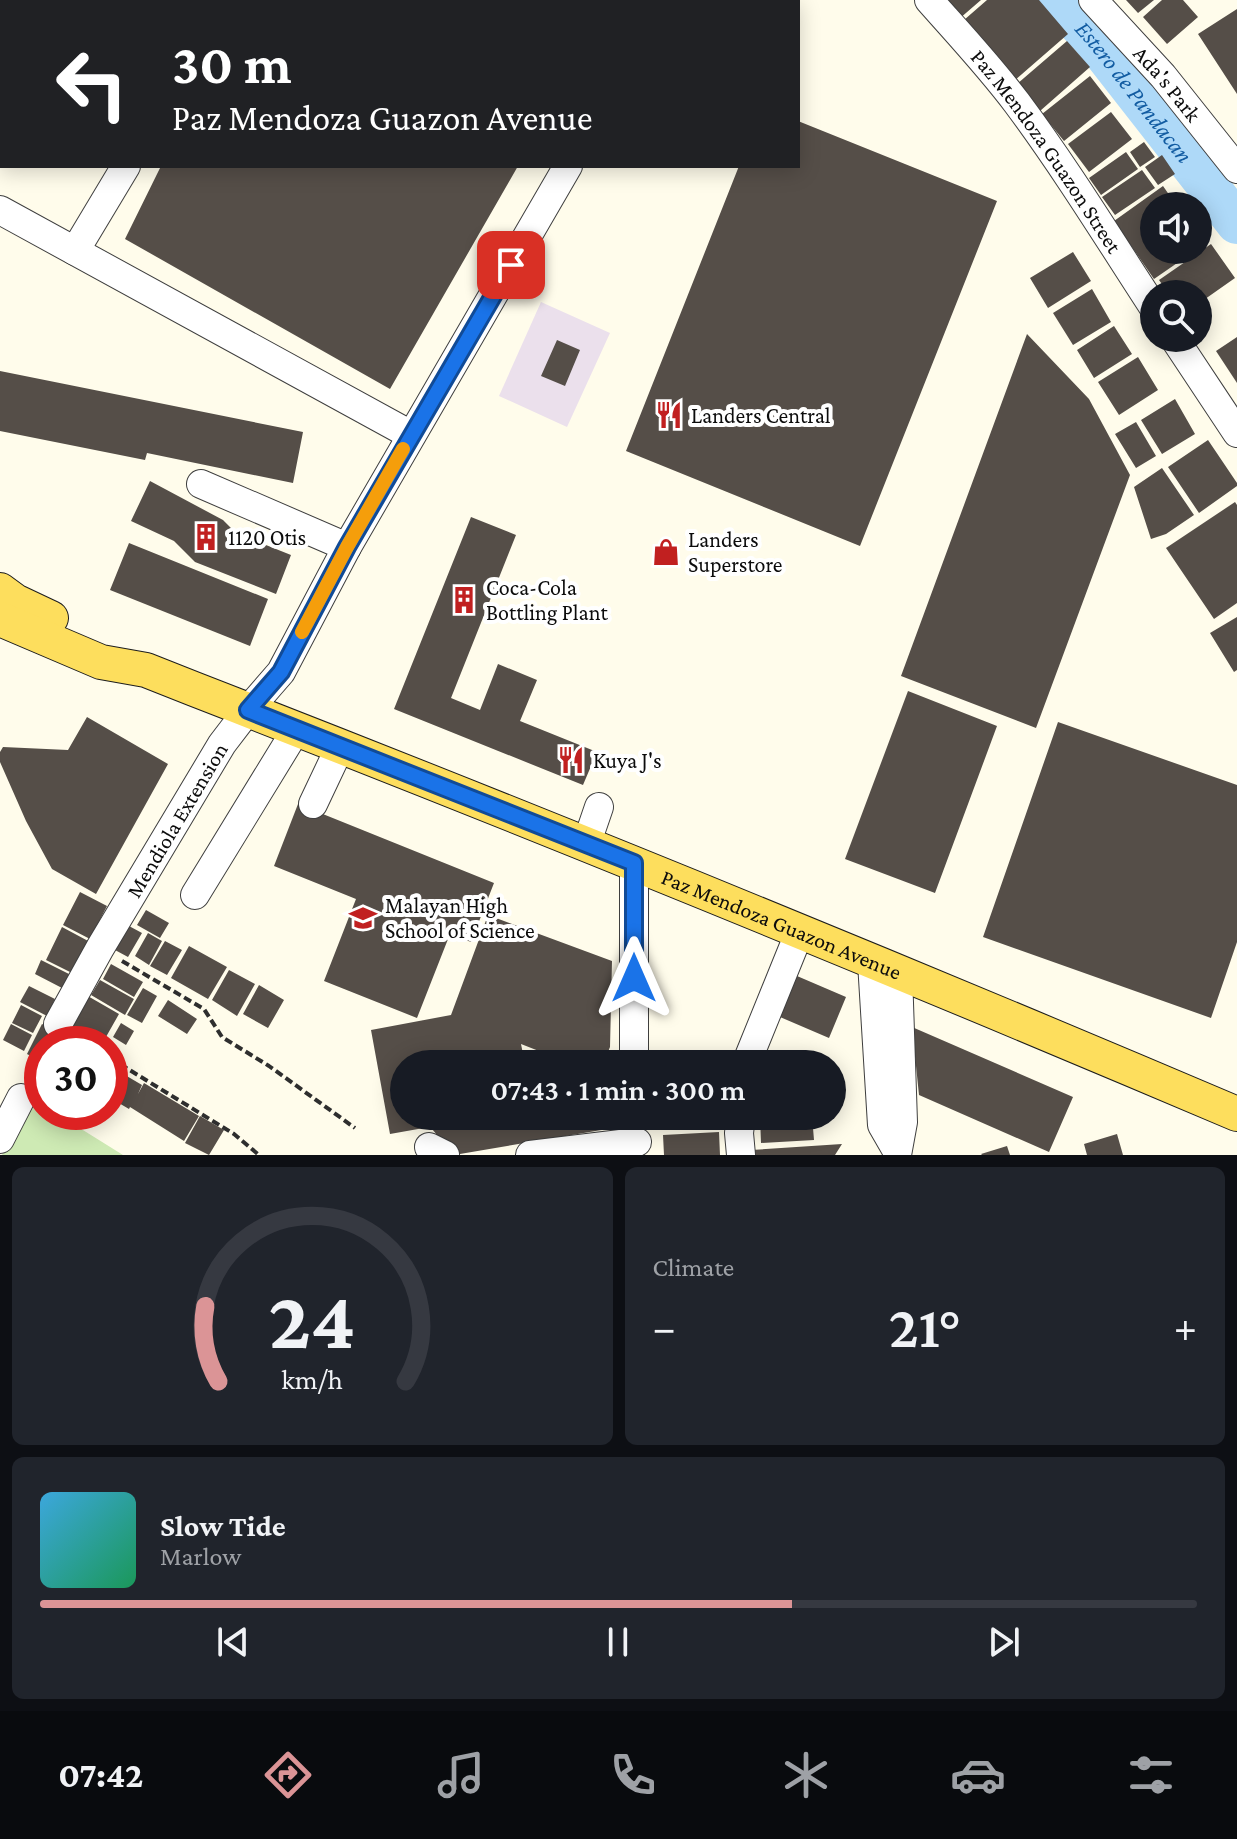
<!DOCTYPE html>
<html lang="en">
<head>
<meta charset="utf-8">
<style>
	body { margin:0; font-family:"Crimson Pro",serif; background:#20242c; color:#f1f3f6; height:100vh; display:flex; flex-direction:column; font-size:30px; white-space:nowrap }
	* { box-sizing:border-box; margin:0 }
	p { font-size:26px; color:#9ea1a6 }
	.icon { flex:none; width:44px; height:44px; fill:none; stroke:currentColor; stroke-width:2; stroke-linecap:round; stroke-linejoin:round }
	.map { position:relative; height:1155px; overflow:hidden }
	.side { display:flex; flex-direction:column; gap:12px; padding:12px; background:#0d0f14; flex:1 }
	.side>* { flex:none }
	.hud { position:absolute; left:0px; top:0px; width:800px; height:168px; box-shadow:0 4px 20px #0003; background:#202124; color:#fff; overflow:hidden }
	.controls { position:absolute; left:1140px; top:192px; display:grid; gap:16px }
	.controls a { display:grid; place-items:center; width:72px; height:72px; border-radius:50%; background:#171b24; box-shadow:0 4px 20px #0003; font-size:40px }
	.speed { position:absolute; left:24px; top:1026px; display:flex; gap:16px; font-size:40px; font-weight:700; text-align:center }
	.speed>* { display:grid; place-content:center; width:104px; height:104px; border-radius:50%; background:#171b24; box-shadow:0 4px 20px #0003; line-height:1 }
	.speed .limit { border:12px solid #d22; background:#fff; color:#111 }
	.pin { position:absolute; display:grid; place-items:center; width:68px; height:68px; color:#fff; margin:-34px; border-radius:16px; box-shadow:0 4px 12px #0006 }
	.me { position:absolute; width:88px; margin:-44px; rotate:0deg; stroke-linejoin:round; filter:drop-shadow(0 0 6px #0008) }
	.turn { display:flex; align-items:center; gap:28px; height:168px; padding:0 40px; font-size:36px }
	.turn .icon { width:104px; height:104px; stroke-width:2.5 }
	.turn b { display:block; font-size:56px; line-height:68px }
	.big { font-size:60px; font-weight:600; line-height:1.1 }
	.side .tile { flex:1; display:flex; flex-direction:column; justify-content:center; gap:12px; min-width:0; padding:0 28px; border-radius:12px; background:#20242c }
	.side .dial { align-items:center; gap:0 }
	.dial svg { height:208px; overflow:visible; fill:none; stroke:#363941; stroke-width:7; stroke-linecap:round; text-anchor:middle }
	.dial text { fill:#f1f3f6; stroke:none }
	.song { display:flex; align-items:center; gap:24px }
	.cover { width:96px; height:96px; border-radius:12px; background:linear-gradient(135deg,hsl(200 70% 55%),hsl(150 70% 35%)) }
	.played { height:8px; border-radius:4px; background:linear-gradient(90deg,#db9496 65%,#363941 65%) }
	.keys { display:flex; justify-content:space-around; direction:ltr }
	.heat { display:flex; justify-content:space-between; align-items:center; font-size:44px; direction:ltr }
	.side .tiles { flex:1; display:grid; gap:12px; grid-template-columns:1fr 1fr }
	.tile:last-child { grid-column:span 2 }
	.trip { position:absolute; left:390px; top:1050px; width:456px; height:80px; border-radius:40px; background:#171b24; box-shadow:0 4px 20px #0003; font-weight:600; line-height:80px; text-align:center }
	.tabs { display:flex; height:128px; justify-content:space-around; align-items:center; background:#090b0e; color:#9ea1a6 }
	.tabs .icon { width:56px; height:56px }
	.tabs .on { color:#db9496 }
	.tabs b { font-size:36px; color:#f1f3f6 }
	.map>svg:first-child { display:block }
</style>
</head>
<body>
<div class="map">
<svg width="1237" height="1155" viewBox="0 0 1237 1155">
	<rect width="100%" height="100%" fill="#fffceb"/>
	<path fill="#ebe0ec" d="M541,302L610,333L567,427L499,396Z"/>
	<path fill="#ceeab4" d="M31,1098L42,1104V1112H54L123,1155H2Z"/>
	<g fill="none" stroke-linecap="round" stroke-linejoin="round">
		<path stroke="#aed9f8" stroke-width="42" id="s1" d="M1057,0L1094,40L1237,223"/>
	</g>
	<path fill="#554e48" d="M943,0H981L959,19Z
		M987,0H1039L1068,34L1015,80L964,20Z
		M1126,0H1154L1138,13Z
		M1162,0H1183L1198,17L1167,44L1143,17Z
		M1237,9V94L1198,34Z
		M1067,41L1090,67L1040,111L1017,84Z
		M1090,76L1111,103L1064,141L1042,114Z
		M1111,112L1132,139L1089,172L1068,144Z
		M798,121L997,201L860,546L626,451L739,166H798Z
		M1144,142L1155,157L1140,167L1130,152Z
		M1126,152L1138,169L1101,195L1089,178Z
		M1162,155L1175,174L1158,185L1145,167Z
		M161,166H518L390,389L125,239Z
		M1142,170L1155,188L1115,215L1102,197Z
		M1163,186L1177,206H1154V250H1196L1154,279L1114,221Z
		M1211,244L1235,278L1198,304V294H1169L1159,280Z
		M1073,252L1091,281L1048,308L1030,278Z
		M1092,289L1111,322L1073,345L1053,313Z
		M1114,326L1132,354L1094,378L1077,350Z
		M1027,334L1089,399L1130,475L1036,728L901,676Z
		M1237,337V383L1216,351Z
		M557,340L580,350L565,386L541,376Z
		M1138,357L1158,390L1119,415L1098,382Z
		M0,371L303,432L293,483L147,453L145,460L0,431Z
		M1175,399L1195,434L1162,454L1141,420Z
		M1136,422L1156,456L1136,468L1115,434Z
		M1208,440L1237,483V486L1199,513L1168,467Z
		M1162,468L1194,515L1166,534L1151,539L1134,487Z
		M150,481L223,520L236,533L291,555L276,594L195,562L174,541L131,521Z
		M1235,502L1237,505V603L1214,619L1166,548Z
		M471,517L516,535L451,698L480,710L498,664L537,680L520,721L597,752L583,785L394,709Z
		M129,543L268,599L250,646L110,590Z
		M1237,617V670L1234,672L1210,633Z
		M908,691L997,726L935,893L845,859Z
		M87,717L168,764L96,894L52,869L26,821L0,762V752L3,747L68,750Z
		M1058,722L1237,785V942L1211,1018L983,937Z
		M298,804L494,883L471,942L450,934L417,1018L324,981L356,899L274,866Z
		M80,892L107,906L90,939L63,925Z
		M146,910L169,923L160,938L137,925Z
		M488,915L612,961L610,1047L603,1064H572L521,1044L525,1064H404V1116H480V1118L390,1134L371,1030L451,1015Z
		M129,926L142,933L128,957L115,950Z
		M62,927L90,942L74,974L46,960Z
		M148,933L162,941L149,965L135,956Z
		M165,941L182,950L167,975L150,966Z
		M189,946L227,967L208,999L171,978Z
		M41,960L69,974L62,988L35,974Z
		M111,964L143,982L134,997L103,979Z
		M229,970L255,984L237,1016L212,1000Z
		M790,973L846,997L829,1038L773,1014Z
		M100,980L134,999L125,1015L91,995Z
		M259,985L284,1000L268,1028L243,1014Z
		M29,986L55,999L47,1016L20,1002Z
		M143,988L157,996L142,1023L127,1015Z
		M86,995L119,1014L102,1044L69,1026Z
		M168,1000L197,1019L187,1034L158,1016Z
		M21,1005L42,1016L33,1033L12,1023Z
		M121,1023L134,1031L126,1045L113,1037Z
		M11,1024L32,1035L24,1051L3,1040Z
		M42,1024L63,1034L58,1044H42V1062L27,1054Z
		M912,1027L1073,1097L1049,1152L919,1095Z
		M110,1064L122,1071L110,1093Z
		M125,1075L142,1085L138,1094L144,1083L199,1116L184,1141L130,1107L129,1109L112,1099Z
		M200,1116L224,1130L209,1155L185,1143Z
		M505,1116H628L631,1125L454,1155L432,1129Z
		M760,1116H812L814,1140L761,1143Z
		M719,1132L720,1155H664L663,1135Z
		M1117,1134L1123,1155H1087L1084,1144Z
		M842,1144L835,1155H751V1150Z
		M1007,1146L1010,1155H982L981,1154Z"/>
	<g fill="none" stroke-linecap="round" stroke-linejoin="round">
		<g stroke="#3f3f3f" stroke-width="30">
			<g id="minor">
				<path d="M590,0L595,2"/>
				<path id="s2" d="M929,0C959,34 990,67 1017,103C1066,169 1109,239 1154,308"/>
				<path id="s3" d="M1093,0L1163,76L1237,169"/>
				<path d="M225,2L226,0"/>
				<path d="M662,2L663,0"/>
				<path d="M0,210L411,435"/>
				<path d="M75,251L126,166"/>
				<path d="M1174,338L1237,433"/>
				<path d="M201,484L347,547"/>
				<path d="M313,804L340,747"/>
				<path d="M586,845L599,807"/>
				<path d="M634,863V1064"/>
				<path d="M195,895L296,730"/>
				<path d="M872,962L882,1125L897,1151"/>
				<path id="s4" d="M58,1024L100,948L222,744L248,710L281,672L347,547L568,166"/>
				<path d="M746,1064L800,931"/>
				<path d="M0,1139L21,1098"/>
				<path d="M429,1147L445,1155"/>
				<path d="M530,1155L637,1142"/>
				<path d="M741,1155L739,1133L741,1116"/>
				<path d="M897,1155L903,1122L898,973"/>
			</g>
		</g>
		<g stroke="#1d1d1d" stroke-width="36">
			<g id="major">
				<path d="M0,590L15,601L51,618"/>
				<path id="s5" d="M0,619L101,662L146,670L194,689C544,825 891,967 1237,1114"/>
			</g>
		</g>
		<path stroke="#2e2e2e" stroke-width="4" stroke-dasharray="8 4" stroke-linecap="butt" d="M122,961L204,1009L222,1037L269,1066L355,1128
			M76,1037L88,1044
			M110,1058L234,1134L259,1155"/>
		<use href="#minor" stroke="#fff" stroke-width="28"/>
		<use href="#major" stroke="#fdde5d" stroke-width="34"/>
	</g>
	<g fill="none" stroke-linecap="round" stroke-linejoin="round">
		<g stroke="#114b97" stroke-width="20">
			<path id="route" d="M511,265L347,547L281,672L248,710L634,863V978"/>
		</g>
		<use href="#route" stroke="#1a73e8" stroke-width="14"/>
		<path stroke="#f59e0b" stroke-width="14" d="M302,632L347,547L403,449"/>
	</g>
	<defs>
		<g id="restaurant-bare" transform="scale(2.16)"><path d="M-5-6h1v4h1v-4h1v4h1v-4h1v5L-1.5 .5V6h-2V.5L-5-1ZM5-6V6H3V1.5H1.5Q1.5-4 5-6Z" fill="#c12020" stroke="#fff" stroke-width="2.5" paint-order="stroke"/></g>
		<g id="building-bare" transform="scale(2.16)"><path d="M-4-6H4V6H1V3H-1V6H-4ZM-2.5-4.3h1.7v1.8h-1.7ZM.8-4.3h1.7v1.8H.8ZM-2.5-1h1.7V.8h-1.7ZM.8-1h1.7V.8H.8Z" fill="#c12020" stroke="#fff" stroke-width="2.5" paint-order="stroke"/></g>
		<g id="shop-bare" transform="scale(2.16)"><path d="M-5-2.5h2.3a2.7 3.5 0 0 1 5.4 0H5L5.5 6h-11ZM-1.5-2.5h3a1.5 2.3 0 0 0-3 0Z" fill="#c12020" stroke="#fff" stroke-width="2.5" paint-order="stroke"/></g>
		<g id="school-bare" transform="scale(2.16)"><path d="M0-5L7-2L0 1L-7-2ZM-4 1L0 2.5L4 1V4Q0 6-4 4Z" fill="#c12020" stroke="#fff" stroke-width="2.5" paint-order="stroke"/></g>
	</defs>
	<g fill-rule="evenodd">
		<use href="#restaurant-bare" x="669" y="415"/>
		<use href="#building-bare" x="206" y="537"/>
		<use href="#shop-bare" x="666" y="552"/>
		<use href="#building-bare" x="464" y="600"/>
		<use href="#restaurant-bare" x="571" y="760"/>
		<use href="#school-bare" x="363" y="918"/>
	</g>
	<g text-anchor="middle" stroke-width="8" stroke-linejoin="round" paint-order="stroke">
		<g font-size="22" fill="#0c0c0c" stroke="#fff">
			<text dy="8" stroke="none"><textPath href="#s3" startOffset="112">Ada's Park</textPath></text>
			<text dy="8" stroke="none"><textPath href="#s2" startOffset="192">Paz Mendoza Guazon Street</textPath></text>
			<text dy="8" stroke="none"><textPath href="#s4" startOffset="236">Mendiola Extension</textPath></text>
			<text dy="8" stroke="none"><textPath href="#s5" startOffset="840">Paz Mendoza Guazon Avenue</textPath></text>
		</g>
		<g font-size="22" fill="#0c0c0c" stroke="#fff" text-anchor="start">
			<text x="691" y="423">Landers Central</text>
			<text x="228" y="545">1120 Otis</text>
			<text x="688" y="547">Landers<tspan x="688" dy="25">Superstore</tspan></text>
			<text x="486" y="595">Coca-Cola<tspan x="486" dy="25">Bottling Plant</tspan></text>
			<text x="593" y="768">Kuya J's</text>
			<text x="385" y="913">Malayan High<tspan x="385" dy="25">School of Science</tspan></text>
		</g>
		<g font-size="24" font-style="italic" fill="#125ca2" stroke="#fff">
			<text dy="8" stroke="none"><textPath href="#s1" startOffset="120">Estero de Pandacan</textPath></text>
		</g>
	</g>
</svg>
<div class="controls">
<a><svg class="icon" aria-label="sound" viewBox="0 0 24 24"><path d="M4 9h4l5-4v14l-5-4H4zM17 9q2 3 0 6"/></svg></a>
<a><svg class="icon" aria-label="search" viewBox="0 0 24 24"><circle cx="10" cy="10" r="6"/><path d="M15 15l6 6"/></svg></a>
</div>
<div class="speed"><div class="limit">30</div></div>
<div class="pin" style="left:511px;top:265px;background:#d93025"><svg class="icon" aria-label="arrive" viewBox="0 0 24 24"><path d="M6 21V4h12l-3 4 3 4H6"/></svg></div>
<svg class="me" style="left:634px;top:978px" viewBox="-20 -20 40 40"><path d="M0-17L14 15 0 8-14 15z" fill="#1a73e8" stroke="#fff" stroke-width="4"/></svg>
<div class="trip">07:43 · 1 min · 300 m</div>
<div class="hud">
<div class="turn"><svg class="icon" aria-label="left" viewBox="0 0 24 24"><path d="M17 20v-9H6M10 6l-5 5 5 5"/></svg><div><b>30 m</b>Paz Mendoza Guazon Avenue</div></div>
</div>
</div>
<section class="side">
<div class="tiles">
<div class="tile dial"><svg viewBox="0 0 100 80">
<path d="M14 69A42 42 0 1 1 86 69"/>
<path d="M14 69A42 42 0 0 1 9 40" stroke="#db9496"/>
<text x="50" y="56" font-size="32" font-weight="700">24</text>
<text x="50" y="72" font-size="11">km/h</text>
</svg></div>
<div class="tile"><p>Climate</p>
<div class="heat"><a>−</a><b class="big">21°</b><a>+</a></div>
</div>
<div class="tile">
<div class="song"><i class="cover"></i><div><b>Slow Tide</b><p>Marlow</p></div></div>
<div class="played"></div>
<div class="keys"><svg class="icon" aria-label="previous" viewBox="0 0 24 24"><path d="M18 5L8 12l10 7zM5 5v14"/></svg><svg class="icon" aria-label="pause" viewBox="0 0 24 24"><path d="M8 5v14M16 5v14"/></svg><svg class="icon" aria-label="next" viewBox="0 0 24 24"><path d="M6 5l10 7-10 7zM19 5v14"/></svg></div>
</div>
</div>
</section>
<nav class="tabs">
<b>07:42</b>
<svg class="icon on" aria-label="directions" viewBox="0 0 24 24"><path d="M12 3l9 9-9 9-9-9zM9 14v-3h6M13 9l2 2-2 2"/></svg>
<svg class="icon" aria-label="music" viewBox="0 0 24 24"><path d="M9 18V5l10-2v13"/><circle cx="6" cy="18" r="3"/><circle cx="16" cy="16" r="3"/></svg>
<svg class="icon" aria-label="phone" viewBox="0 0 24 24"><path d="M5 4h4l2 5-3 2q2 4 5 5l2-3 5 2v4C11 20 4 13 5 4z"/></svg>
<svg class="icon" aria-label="climate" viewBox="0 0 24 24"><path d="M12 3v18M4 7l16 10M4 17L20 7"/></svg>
<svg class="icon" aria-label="car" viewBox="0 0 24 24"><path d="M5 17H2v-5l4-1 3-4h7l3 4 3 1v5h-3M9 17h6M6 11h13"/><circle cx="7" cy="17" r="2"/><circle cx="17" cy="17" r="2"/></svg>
<svg class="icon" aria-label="filters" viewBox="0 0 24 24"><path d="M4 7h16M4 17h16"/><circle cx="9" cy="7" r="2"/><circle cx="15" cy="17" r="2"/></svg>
</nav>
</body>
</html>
